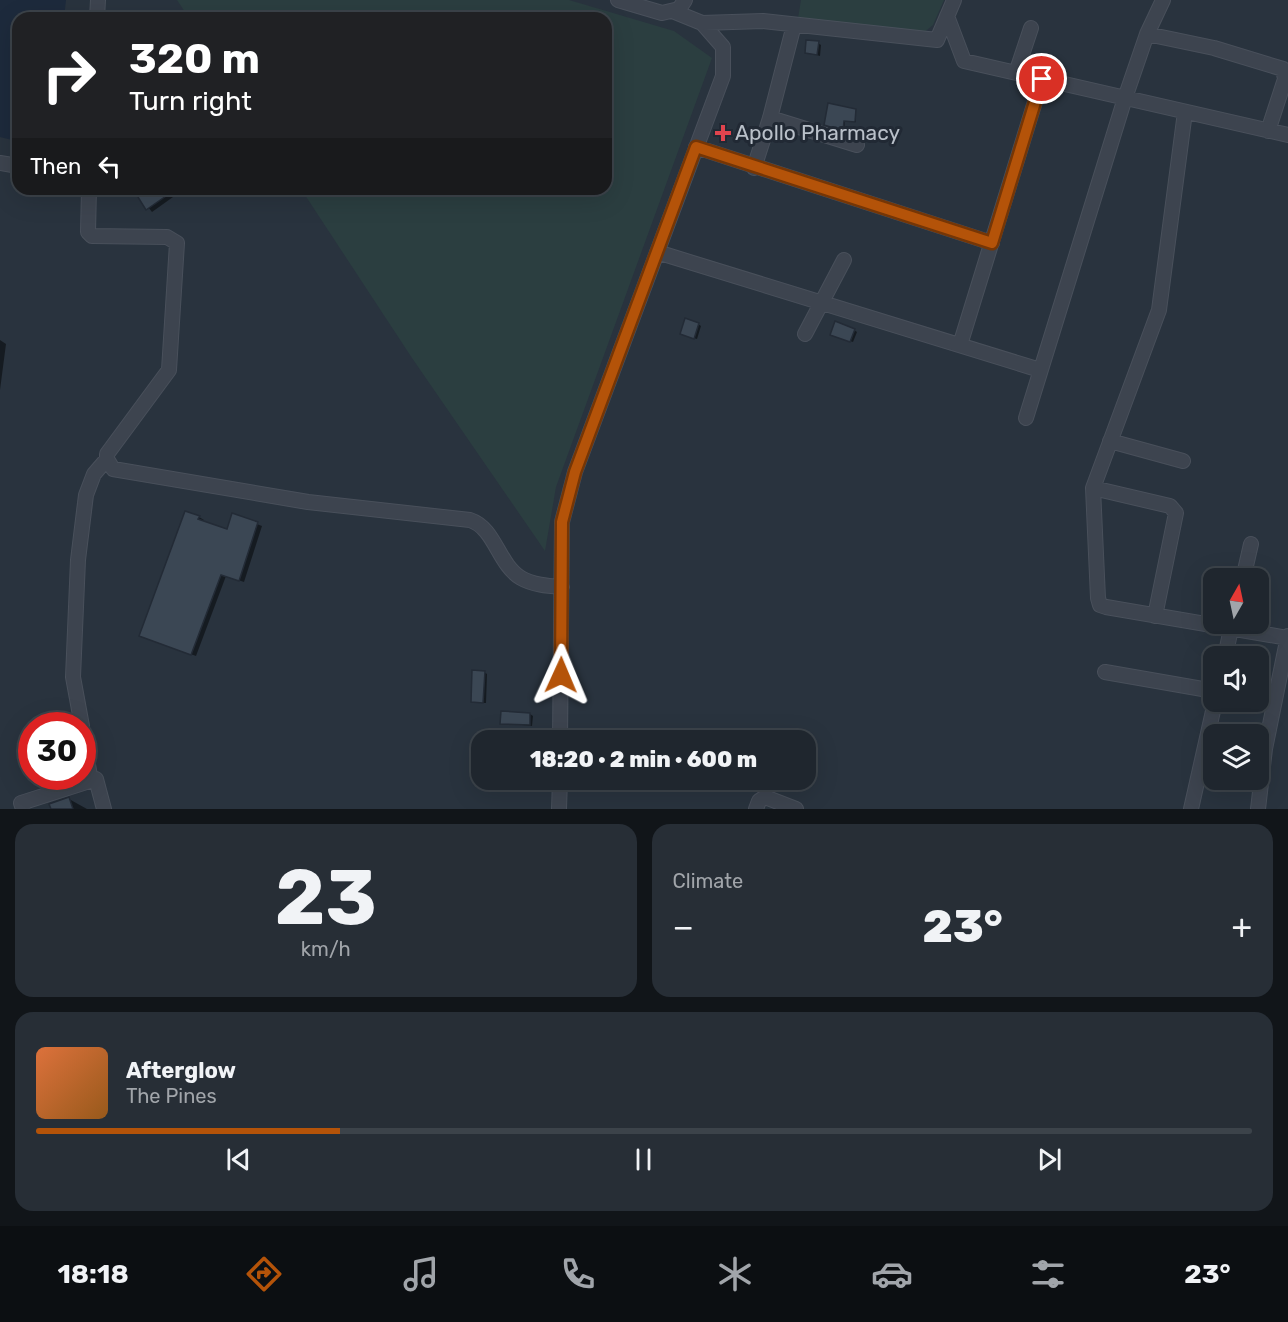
<!DOCTYPE html>
<html lang="en">
<head>
<meta charset="utf-8">
<style>
	body { margin:0; font-family:Rubik,sans-serif; background:#272e36; color:#f1f3f6; height:100vh; display:flex; flex-direction:column; font-size:22px; white-space:nowrap }
	* { box-sizing:border-box; margin:0 }
	p { font-size:20px; color:#a1a5aa }
	.icon { flex:none; width:33px; height:33px; fill:none; stroke:currentColor; stroke-width:2; stroke-linecap:round; stroke-linejoin:round }
	.map { position:relative; height:809px; overflow:hidden }
	.panel { display:flex; flex-direction:column; gap:15px; padding:15px; background:#111519; flex:1 }
	.panel>* { flex:none }
	.hud { position:absolute; left:12px; top:12px; width:600px; height:183px; border-radius:18px; box-shadow:0 6px 24px #0002,0 0 0 2px #3c434a; background:#202124; color:#fff; overflow:hidden }
	.needle { width:39px; rotate:9deg }
	.tools { position:absolute; left:1203px; top:568px; display:grid; gap:12px }
	.tools a { display:grid; place-items:center; width:66px; height:66px; border-radius:12px; background:#1f262e; box-shadow:0 6px 24px #0002,0 0 0 2px #3c434a; font-size:30px }
	.speed { position:absolute; left:18px; top:712px; display:flex; gap:12px; font-size:30px; font-weight:700; text-align:center }
	.speed>* { display:grid; place-content:center; width:78px; height:78px; border-radius:50%; background:#1f262e; box-shadow:0 6px 24px #0002,0 0 0 2px #3c434a; line-height:1 }
	.speed .limit { border:9px solid #d22; background:#fff; color:#111 }
	.pin { position:absolute; display:grid; place-items:center; width:51px; height:51px; color:#fff; margin:-26px; border:3px solid #fff; border-radius:50%; box-shadow:0 2px 6px #0007 }
	.me { position:absolute; width:66px; margin:-33px; rotate:1deg; stroke-linejoin:round; filter:drop-shadow(0 0 4px #0008) }
	.turn { display:flex; align-items:center; gap:21px; height:126px; padding:0 18px; font-size:27px }
	.turn .icon { width:78px; height:78px; stroke-width:2.5 }
	.turn b { display:block; font-size:42px; line-height:51px }
	.then { display:flex; align-items:center; height:57px; padding:0 18px; background:#0003; gap:12px; font-size:22px }
	.big { font-size:45px; font-weight:800; line-height:1.1 }
	.panel .card { flex:1; display:flex; flex-direction:column; justify-content:center; gap:9px; min-width:0; padding:0 21px; border-radius:18px; background:#272e36 }
	.panel .dial { align-items:center; gap:0 }
	.dial b { font-size:78px; line-height:1 }
	.song { display:flex; align-items:center; gap:18px }
	.cover { width:72px; height:72px; border-radius:9px; background:linear-gradient(135deg,hsl(20 70% 55%),hsl(30 70% 35%)) }
	.played { height:6px; border-radius:3px; background:linear-gradient(90deg,#b45309 25%,#3c434a 25%) }
	.keys { display:flex; justify-content:space-around; direction:ltr }
	.heat { display:flex; justify-content:space-between; align-items:center; font-size:33px; direction:ltr }
	.panel .tiles { flex:1; display:grid; gap:15px; grid-template-columns:1fr 1fr }
	.card:last-child { grid-column:span 2 }
	.trip { position:absolute; left:471px; top:730px; width:345px; height:60px; border-radius:18px; background:#1f262e; box-shadow:0 6px 24px #0002,0 0 0 2px #3c434a; font-weight:800; line-height:60px; text-align:center }
	.tab-bar { display:flex; height:96px; justify-content:space-around; align-items:center; background:#0c0f12; color:#a1a5aa }
	.tab-bar .icon { width:42px; height:42px }
	.tab-bar .on { color:#b45309 }
	.tab-bar b { font-size:27px; color:#f1f3f6 }
	.map>svg:first-child { display:block }
</style>
</head>
<body>
<div class="map">
<svg width="1288" height="809" viewBox="0 0 1288 809">
	<rect width="100%" height="100%" fill="#29333e"/>
	<path fill="#2b3e40" d="M177,0H569L674,31L712,58L556,487L545,551L412,358L301,189H606V18H189Z
		M801,0H944L933,25L922,34L798,18Z"/>
	<path fill="#1d2a3c" d="M0,0H66L64,18H18V140L16,141L0,137Z"/>
	<path fill="#0007" d="M818,43L821,45L820,56L806,52Z
		M856,110V122L845,121L844,131L828,126Z
		M134,189H167L173,197L152,212Z
		M698,324L701,326L697,339L684,335Z
		M854,330L857,332L853,342L835,336Z
		M0,340L6,344L0,390Z
		M186,513L199,517L204,520L203,522L228,531L233,515L262,526L244,582L226,576L196,656L146,638Z
		M484,672L487,674L486,703H476L473,701Z
		M530,714L533,716L532,726L502,723Z
		M69,799L87,809H52Z"/>
	<path fill="#3b4754" stroke="#232b36" stroke-width="1.5" d="M806,40L819,41L817,55L805,53Z
		M828,103L856,109L855,122L844,121L843,131L824,125Z
		M133,189H176L146,210Z
		M685,318L699,323L694,339L680,334Z
		M835,321L855,329L850,342L830,335Z
		M185,511L200,516L198,519L227,529L232,513L258,522L239,581L221,575L191,655L139,636Z
		M472,670L485,671L483,703L471,702Z
		M501,711L530,713V725L500,724Z
		M69,797L73,809H51L49,804Z"/>
	<g fill="none" stroke-linecap="round" stroke-linejoin="round">
		<g stroke="#49505b" stroke-width="16">
			<path id="minor" d="M618,0L662,13L679,9L685,0
				M947,16L964,61L1288,135
				M97,18L98,0
				M702,23L763,21L937,40L954,0
				M1147,34L1214,48L1283,69L1285,79L1268,131
				M1016,73L1031,28
				M1185,112L1159,310L1093,488L1098,598L1100,605L1106,607L1288,638
				M770,118L857,145
				M696,147L992,243
				M0,163L18,166
				M754,168L770,118L794,25
				M657,252L1040,370
				M805,334L844,260
				M960,345L1042,79
				M1026,418L1125,98L1147,34L1163,0
				M1110,441L1183,461
				M107,459L113,469L308,502L470,520C495,528 498,564 521,578C533,585 549,586 562,587
				M1093,488L1170,506L1176,513L1155,616
				M1243,579L1251,544
				M1225,657L1232,624
				M1105,672L1214,691
				M82,726L73,677L78,560L86,495L94,474L107,459V454L169,370L177,243L167,237L92,236L88,232L89,189
				M82,732L91,781
				M560,741L562,522L575,472L723,76V47L702,23L675,12
				M23,809L21,803L96,779L104,809
				M559,809L560,780
				M756,809L759,801L765,797L796,809
				M1191,809L1215,702
				M1258,809L1265,749L1288,636"/>
		</g>
		<use href="#minor" stroke="#3d444f" stroke-width="14"/>
	</g>
	<g fill="none" stroke-linecap="round" stroke-linejoin="round">
		<g stroke="#753606" stroke-width="15">
			<path id="route" d="M561,675L562,522L575,472L696,147L992,243L1042,79"/>
		</g>
		<use href="#route" stroke="#b45309" stroke-width="10"/>
	</g>
	<path fill="#e0444e" stroke="#212934" stroke-width="2" d="M720 124h6v6h6v6h-6v6h-6v-6h-6v-6h6z"/>
	<g text-anchor="middle" stroke-width="6" stroke-linejoin="round" paint-order="stroke">
		<g font-size="21" fill="#b9c0c9" stroke="#212934" text-anchor="start">
			<text x="735" y="140">Apollo Pharmacy</text>
		</g>
	</g>
</svg>
<div class="tools">
<a><svg class="needle" viewBox="-14 -14 28 28"><path d="M0-13l5 13h-10z" fill="#e53935"/><path d="M0 13l5-13h-10z" fill="#a1a5aa"/></svg></a>
<a><svg class="icon" aria-label="sound" viewBox="0 0 24 24"><path d="M4 9h4l5-4v14l-5-4H4zM17 9q2 3 0 6"/></svg></a>
<a><svg class="icon" aria-label="layers" viewBox="0 0 24 24"><path d="M12 4l9 5-9 5-9-5zM3 14l9 5 9-5"/></svg></a>
</div>
<div class="speed"><div class="limit">30</div></div>
<div class="pin" style="left:1042px;top:79px;background:#d93025"><svg class="icon" aria-label="arrive" viewBox="0 0 24 24"><path d="M6 21V4h12l-3 4 3 4H6"/></svg></div>
<svg class="me" style="left:561px;top:675px" viewBox="-20 -20 40 40"><path d="M0-17L14 15 0 8-14 15z" fill="#b45309" stroke="#fff" stroke-width="4"/></svg>
<div class="trip">18:20 · 2 min · 600 m</div>
<div class="hud">
<div class="turn"><svg class="icon" aria-label="right" viewBox="0 0 24 24"><path d="M7 20v-9h11M14 6l5 5-5 5"/></svg><div><b>320 m</b>Turn right</div></div>
<div class="then">Then<svg class="icon" aria-label="left" viewBox="0 0 24 24"><path d="M17 20v-9H6M10 6l-5 5 5 5"/></svg></div>
</div>
</div>
<section class="panel">
<div class="tiles">
<div class="card dial"><b>23</b><p>km/h</p></div>
<div class="card"><p>Climate</p>
<div class="heat"><a>−</a><b class="big">23°</b><a>+</a></div>
</div>
<div class="card">
<div class="song"><i class="cover"></i><div><b>Afterglow</b><p>The Pines</p></div></div>
<div class="played"></div>
<div class="keys"><svg class="icon" aria-label="previous" viewBox="0 0 24 24"><path d="M18 5L8 12l10 7zM5 5v14"/></svg><svg class="icon" aria-label="pause" viewBox="0 0 24 24"><path d="M8 5v14M16 5v14"/></svg><svg class="icon" aria-label="next" viewBox="0 0 24 24"><path d="M6 5l10 7-10 7zM19 5v14"/></svg></div>
</div>
</div>
</section>
<nav class="tab-bar">
<b>18:18</b>
<svg class="icon on" aria-label="directions" viewBox="0 0 24 24"><path d="M12 3l9 9-9 9-9-9zM9 14v-3h6M13 9l2 2-2 2"/></svg>
<svg class="icon" aria-label="music" viewBox="0 0 24 24"><path d="M9 18V5l10-2v13"/><circle cx="6" cy="18" r="3"/><circle cx="16" cy="16" r="3"/></svg>
<svg class="icon" aria-label="phone" viewBox="0 0 24 24"><path d="M5 4h4l2 5-3 2q2 4 5 5l2-3 5 2v4C11 20 4 13 5 4z"/></svg>
<svg class="icon" aria-label="climate" viewBox="0 0 24 24"><path d="M12 3v18M4 7l16 10M4 17L20 7"/></svg>
<svg class="icon" aria-label="car" viewBox="0 0 24 24"><path d="M5 17H2v-5l4-1 3-4h7l3 4 3 1v5h-3M9 17h6M6 11h13"/><circle cx="7" cy="17" r="2"/><circle cx="17" cy="17" r="2"/></svg>
<svg class="icon" aria-label="filters" viewBox="0 0 24 24"><path d="M4 7h16M4 17h16"/><circle cx="9" cy="7" r="2"/><circle cx="15" cy="17" r="2"/></svg>
<b>23°</b>
</nav>
</body>
</html>
